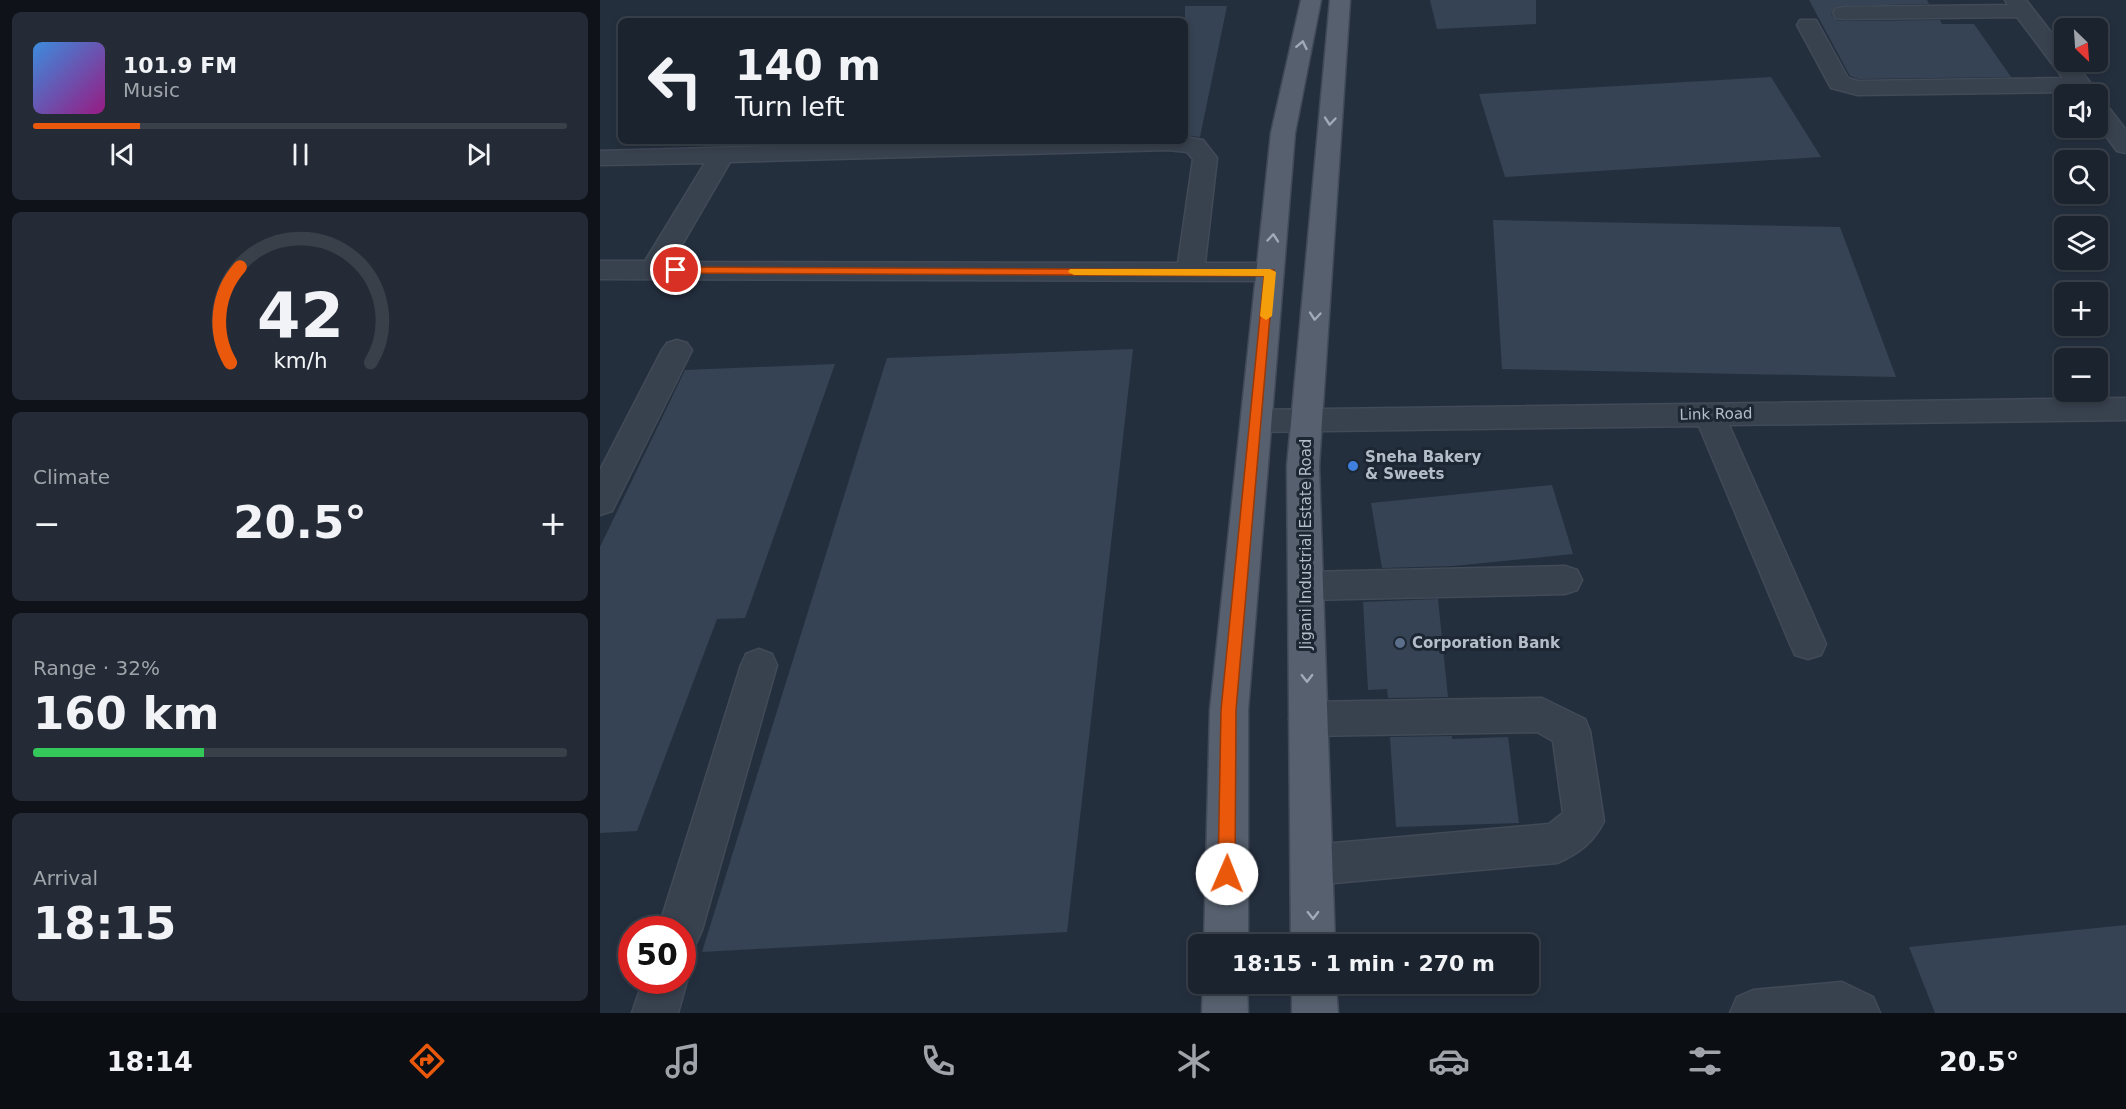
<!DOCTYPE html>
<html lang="en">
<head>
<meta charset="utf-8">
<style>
	body { margin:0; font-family:"DejaVu Sans",sans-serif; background:#242b36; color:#f1f3f6; height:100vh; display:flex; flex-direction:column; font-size:22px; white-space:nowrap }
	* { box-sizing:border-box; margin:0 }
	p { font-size:20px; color:#a0a4aa }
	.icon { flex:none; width:33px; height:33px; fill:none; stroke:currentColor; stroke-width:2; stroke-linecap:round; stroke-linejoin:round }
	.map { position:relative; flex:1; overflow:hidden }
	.drawer { display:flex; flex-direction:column; gap:12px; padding:12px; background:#0f1319; width:600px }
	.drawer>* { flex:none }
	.guide { position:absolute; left:18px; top:18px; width:570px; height:126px; border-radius:9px; box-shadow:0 3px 9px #0003,0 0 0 2px #39404a; background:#1b232e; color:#f1f3f6; overflow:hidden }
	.needle { width:39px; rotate:155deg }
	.fabs { position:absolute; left:1454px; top:18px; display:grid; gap:12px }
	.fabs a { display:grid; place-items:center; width:54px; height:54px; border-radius:9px; background:#1b232e; box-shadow:0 3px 9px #0003,0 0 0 2px #39404a; font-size:30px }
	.speed { position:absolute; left:18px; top:916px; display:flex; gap:12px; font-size:30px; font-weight:700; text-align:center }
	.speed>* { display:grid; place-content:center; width:78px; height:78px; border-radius:50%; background:#1b232e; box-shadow:0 3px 9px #0003,0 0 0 2px #39404a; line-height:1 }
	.speed .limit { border:9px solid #d22; background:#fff; color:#111 }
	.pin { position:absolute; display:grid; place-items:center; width:51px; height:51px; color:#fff; margin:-26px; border:3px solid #fff; border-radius:50%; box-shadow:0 2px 6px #0007 }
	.me { position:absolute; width:66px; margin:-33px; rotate:1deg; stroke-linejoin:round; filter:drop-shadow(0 0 4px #0008) }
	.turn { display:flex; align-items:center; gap:21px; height:126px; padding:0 18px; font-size:27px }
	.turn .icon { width:78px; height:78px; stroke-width:2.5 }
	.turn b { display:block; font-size:42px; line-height:51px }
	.big { font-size:45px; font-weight:700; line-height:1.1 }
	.drawer .card { flex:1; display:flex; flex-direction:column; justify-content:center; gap:9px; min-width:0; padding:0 21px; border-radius:9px; background:#242b36 }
	.drawer .dial { align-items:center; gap:0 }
	.dial svg { height:156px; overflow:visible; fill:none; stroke:#39404a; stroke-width:7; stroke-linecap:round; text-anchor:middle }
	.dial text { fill:#f1f3f6; stroke:none }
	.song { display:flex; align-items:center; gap:18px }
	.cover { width:72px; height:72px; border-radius:9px; background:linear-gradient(135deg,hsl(210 70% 55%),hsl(310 70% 35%)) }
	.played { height:6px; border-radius:3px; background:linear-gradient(90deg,#ea580c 20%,#39404a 20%) }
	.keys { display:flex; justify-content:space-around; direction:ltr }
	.heat { display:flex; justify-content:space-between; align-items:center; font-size:33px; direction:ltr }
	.charge { height:9px; border-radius:4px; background:linear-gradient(90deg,#34c759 32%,#39404a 0) }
	.trip { position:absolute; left:588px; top:934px; width:351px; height:60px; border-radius:9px; background:#1b232e; box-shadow:0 3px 9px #0003,0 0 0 2px #39404a; font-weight:700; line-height:60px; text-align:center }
	.tabs { display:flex; height:96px; justify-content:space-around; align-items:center; background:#0b0e12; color:#a0a4aa }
	.tabs .icon { width:42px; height:42px }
	.tabs .selected { color:#ea580c }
	.tabs b { font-size:27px; color:#f1f3f6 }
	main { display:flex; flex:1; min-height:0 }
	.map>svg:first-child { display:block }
</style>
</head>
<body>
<main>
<section class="drawer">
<div class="card">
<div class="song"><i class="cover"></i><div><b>101.9 FM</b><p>Music</p></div></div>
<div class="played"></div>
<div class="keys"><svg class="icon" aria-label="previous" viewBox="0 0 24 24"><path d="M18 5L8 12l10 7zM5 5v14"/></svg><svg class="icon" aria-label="pause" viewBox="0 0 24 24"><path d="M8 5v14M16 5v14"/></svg><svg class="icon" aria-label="next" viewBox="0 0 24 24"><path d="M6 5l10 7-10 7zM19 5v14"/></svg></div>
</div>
<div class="card dial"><svg viewBox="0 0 100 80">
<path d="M14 69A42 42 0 1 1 86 69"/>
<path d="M14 69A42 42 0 0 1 19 20" stroke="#ea580c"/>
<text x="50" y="56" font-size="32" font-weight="700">42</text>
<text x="50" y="72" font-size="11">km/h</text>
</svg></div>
<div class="card"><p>Climate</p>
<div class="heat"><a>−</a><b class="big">20.5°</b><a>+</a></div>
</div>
<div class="card"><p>Range · 32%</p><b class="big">160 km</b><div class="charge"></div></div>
<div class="card"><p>Arrival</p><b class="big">18:15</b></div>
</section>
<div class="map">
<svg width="1526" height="1013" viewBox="0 0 1526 1013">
	<rect width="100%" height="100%" fill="#242f3e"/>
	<path fill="#364354" d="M830,0H936V24L837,29Z
		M1209,0H1327L1329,4L1236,6L1231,14L1236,20L1244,21L1340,20L1342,24H1374L1411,77L1258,79L1250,76Z
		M585,6H627L600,137L585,135Z
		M1171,77L1221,157L905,177L879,94Z
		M893,220L1240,227L1296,377L902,369Z
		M533,349L467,932L102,952L287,358Z
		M235,364L145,618L117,619L37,831L0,833V547L85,370Z
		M952,485L973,554L853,566L782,568L771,503Z
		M838,599L848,697L788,698L787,689L768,690L763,602Z
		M852,736V739L908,737L919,823L796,827L790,737Z
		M1526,925V1013H1335L1309,947Z"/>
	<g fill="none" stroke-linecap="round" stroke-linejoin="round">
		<g stroke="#414a57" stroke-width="3">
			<path id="minor" d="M1405,0H1426L1464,49V62H1474L1499,94L1497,96L1475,94L1474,92L1258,95L1231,88L1197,25L1200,20H1216L1248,78L1258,81L1463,78L1417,17L1244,19L1236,18L1233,13L1236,8L1244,7L1408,5Z
				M1497,101L1505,103L1526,130V153L1517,151L1497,124Z
				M585,137L603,140L617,158L605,263H670L680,266L684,272L680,278L670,281L0,279V261H45L105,163L0,165V151L366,141H585ZM568,150L587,152L593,159L578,263L72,262L130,162Z
				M77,340L87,343L92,350L12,511L0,515V470L62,350L67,343Z
				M1526,398V420L1129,425L1226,644L1221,655L1208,659L1195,655L1190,644L1099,426L656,432L645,429L641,421L645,413L656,410Z
				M965,566L977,570L982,580L977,590L965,594L706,600L694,596L689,586L694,576L706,572Z
				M159,649L172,654L177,665L102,930L95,945L82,951V930H58L141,665L146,654Z
				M942,698L985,719L990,731L1004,821C995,841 977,855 957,863L712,885L697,879L691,865L697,851L712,845L949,824L963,813L953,741L937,732L708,736L695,731L689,719L695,707L708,702Z
				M82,970L87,981L78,1013H32L43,981H82Z
				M1242,982L1273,997L1280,1013H1130L1137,997L1153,990Z"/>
		</g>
		<g stroke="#414a57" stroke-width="3">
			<path id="major" d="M701,0H721L695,133L648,710V945H604L610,710L671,133Z
				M730,0H750L719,466L735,945H691L687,466Z
				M603,984H647L648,1013H602Z
				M692,984H736L738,1013H692Z"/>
		</g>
		<use href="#minor" fill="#38414e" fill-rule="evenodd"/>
		<use href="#major" fill="#56606e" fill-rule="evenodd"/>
	</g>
	<defs><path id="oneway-chevron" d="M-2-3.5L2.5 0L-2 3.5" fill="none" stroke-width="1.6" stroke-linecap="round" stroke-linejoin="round" transform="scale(1.5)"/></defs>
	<g stroke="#a1aab7">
		<use href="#oneway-chevron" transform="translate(702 45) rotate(-78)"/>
		<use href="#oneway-chevron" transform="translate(730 121) rotate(95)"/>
		<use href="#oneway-chevron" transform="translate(673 238) rotate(-85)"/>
		<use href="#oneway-chevron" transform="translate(715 316) rotate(95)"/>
		<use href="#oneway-chevron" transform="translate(707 678) rotate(89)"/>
		<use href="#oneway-chevron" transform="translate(713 915) rotate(89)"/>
	</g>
	<path fill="#ea580c" stroke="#983908" stroke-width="1.5" d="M76,267L674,270L636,710L635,874L633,880L627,883L620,880L618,874L621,710L664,276L72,273L71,270Z"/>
	<path fill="#f59e0b" d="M470,269H670L676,272L672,316L666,320L660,316L664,276L474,275L468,272Z"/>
	<circle fill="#3f7fe0" stroke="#1d2633" stroke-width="2" cx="753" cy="466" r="6"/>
	<circle fill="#5c6f8a" stroke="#1d2633" stroke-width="2" cx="800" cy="643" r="6"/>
	<g text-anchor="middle" stroke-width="6" stroke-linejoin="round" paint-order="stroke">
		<g font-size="15" fill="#b4bcc9" stroke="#1d2633">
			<text transform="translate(1116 414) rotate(-1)" y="5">Link Road</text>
			<text transform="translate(706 544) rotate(-90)" y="5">Jigani Industrial Estate Road</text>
		</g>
		<g font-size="15" font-weight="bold" fill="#b4bcc9" stroke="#1d2633" text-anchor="start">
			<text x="765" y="462">Sneha Bakery<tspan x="765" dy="17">&amp; Sweets</tspan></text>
			<text x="812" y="648">Corporation Bank</text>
		</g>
	</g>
</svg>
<div class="fabs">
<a><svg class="needle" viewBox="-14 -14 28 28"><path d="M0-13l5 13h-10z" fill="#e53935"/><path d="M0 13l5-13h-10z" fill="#a0a4aa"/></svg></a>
<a><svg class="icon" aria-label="sound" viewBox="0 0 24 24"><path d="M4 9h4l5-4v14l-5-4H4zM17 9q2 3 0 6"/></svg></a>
<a><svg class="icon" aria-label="search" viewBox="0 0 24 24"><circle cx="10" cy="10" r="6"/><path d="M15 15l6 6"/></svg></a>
<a><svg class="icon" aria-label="layers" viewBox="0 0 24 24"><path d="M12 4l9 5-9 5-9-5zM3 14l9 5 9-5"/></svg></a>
<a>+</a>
<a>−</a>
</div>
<div class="speed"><div class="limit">50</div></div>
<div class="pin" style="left:76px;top:270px;background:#d93025"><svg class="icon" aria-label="arrive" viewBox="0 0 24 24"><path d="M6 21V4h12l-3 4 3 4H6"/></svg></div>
<svg class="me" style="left:627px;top:874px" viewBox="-20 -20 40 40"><circle r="19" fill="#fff"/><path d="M0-13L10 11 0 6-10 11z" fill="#ea580c"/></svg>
<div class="trip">18:15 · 1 min · 270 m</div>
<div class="guide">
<div class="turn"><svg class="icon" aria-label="left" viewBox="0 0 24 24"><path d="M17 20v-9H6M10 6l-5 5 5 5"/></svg><div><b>140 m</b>Turn left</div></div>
</div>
</div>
</main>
<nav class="tabs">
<b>18:14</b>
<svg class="icon selected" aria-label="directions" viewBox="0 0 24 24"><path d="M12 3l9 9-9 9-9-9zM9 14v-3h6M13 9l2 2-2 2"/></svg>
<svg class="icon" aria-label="music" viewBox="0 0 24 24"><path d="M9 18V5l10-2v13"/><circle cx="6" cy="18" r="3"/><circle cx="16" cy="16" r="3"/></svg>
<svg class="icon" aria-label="phone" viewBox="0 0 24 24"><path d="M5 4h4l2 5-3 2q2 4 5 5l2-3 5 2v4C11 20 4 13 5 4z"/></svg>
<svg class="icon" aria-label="climate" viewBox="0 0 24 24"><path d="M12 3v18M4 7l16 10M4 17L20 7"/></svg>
<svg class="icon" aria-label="car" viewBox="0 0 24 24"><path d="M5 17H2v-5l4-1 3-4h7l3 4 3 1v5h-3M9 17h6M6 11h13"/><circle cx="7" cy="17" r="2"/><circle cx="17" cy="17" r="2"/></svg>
<svg class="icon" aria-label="filters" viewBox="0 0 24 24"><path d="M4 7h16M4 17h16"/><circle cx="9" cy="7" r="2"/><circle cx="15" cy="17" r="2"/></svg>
<b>20.5°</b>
</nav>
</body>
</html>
